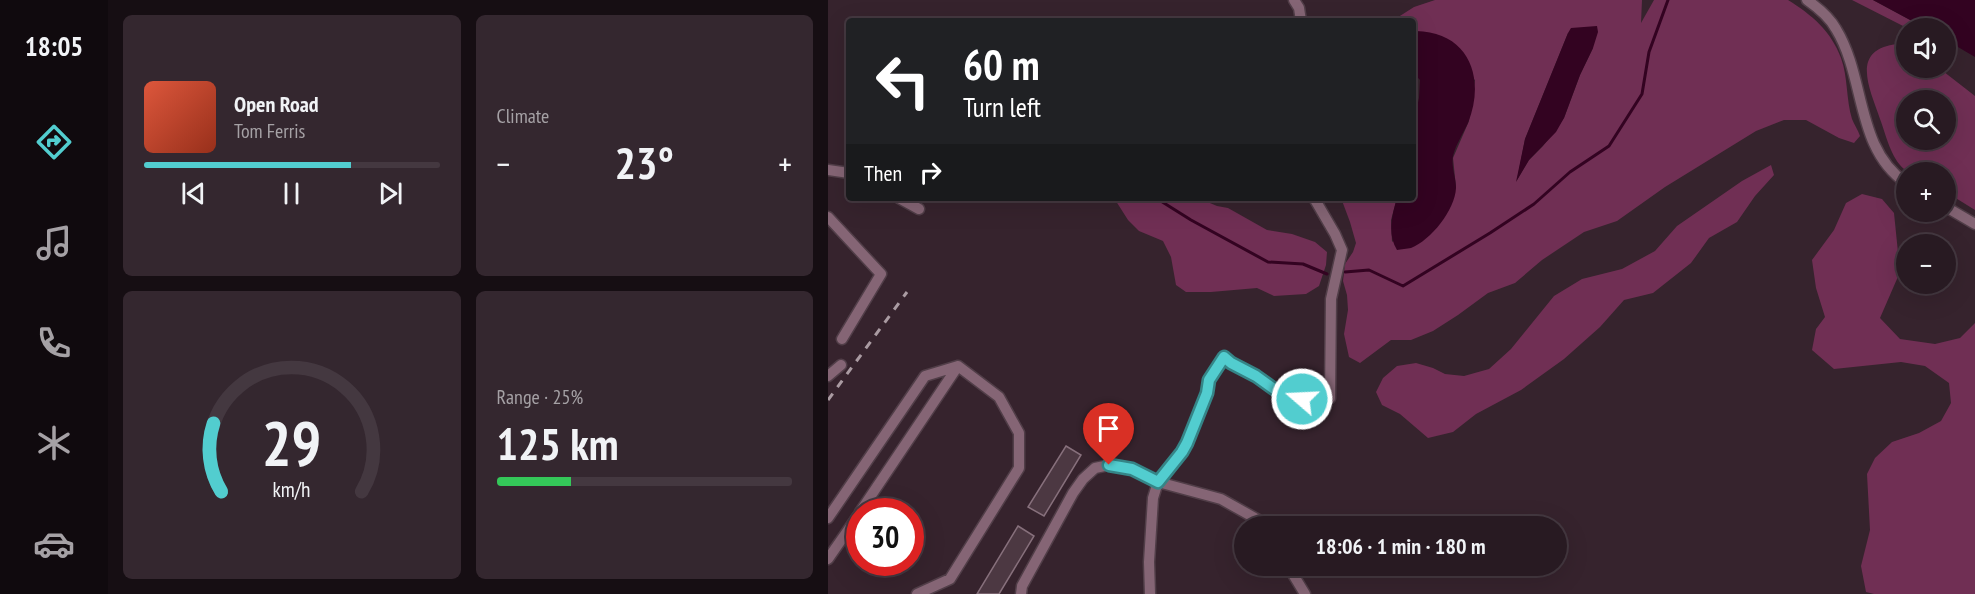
<!DOCTYPE html>
<html lang="en">
<head>
<meta charset="utf-8">
<style>
	body { margin:0; font-family:"PT Sans Narrow",sans-serif; background:#34272f; color:#f1f3f6; height:100vh; display:flex; flex-direction:column; font-size:22px; white-space:nowrap }
	* { box-sizing:border-box; margin:0 }
	p { font-size:20px; color:#a5a1a5 }
	.icon { flex:none; width:33px; height:33px; fill:none; stroke:currentColor; stroke-width:2; stroke-linecap:round; stroke-linejoin:round }
	.map { position:relative; flex:1; overflow:hidden }
	.sheet { display:flex; flex-direction:column; gap:15px; padding:15px; background:#160e13; width:720px }
	.sheet>* { flex:none }
	.guide { position:absolute; left:18px; top:18px; width:570px; height:183px; border-radius:6px; box-shadow:0 6px 24px #0002,0 0 0 2px #443840; background:#202124; color:#fff; overflow:hidden }
	.buttons { position:absolute; left:1068px; top:18px; display:grid; gap:12px }
	.buttons a { display:grid; place-items:center; width:60px; height:60px; border-radius:50%; background:#281a22; box-shadow:0 6px 24px #0002,0 0 0 2px #443840; font-size:30px }
	.speed { position:absolute; left:18px; top:498px; display:flex; gap:12px; font-size:30px; font-weight:700; text-align:center }
	.speed>* { display:grid; place-content:center; width:78px; height:78px; border-radius:50%; background:#281a22; box-shadow:0 6px 24px #0002,0 0 0 2px #443840; line-height:1 }
	.speed .limit { border:9px solid #d22; background:#fff; color:#111 }
	.pin { position:absolute; display:grid; place-items:center; width:51px; height:51px; color:#fff; margin:-62px -26px; border-radius:50% 50% 50% 0; rotate:-45deg; box-shadow:0 0 6px #0007 }
	.pin .icon { rotate:45deg }
	.me { position:absolute; width:66px; margin:-33px; rotate:289deg; stroke-linejoin:round; filter:drop-shadow(0 0 4px #0008) }
	.turn { display:flex; align-items:center; gap:21px; height:126px; padding:0 18px; font-size:27px }
	.turn .icon { width:78px; height:78px; stroke-width:2.5 }
	.turn b { display:block; font-size:42px; line-height:51px }
	.then { display:flex; align-items:center; height:57px; padding:0 18px; background:#0003; gap:12px; font-size:22px }
	.big { font-size:45px; font-weight:600; line-height:1.1 }
	.sheet .tile { flex:1; display:flex; flex-direction:column; justify-content:center; gap:9px; min-width:0; padding:0 21px; border-radius:9px; background:#34272f }
	.sheet .dial { align-items:center; gap:0 }
	.dial svg { height:156px; overflow:visible; fill:none; stroke:#443840; stroke-width:7; stroke-linecap:round; text-anchor:middle }
	.dial text { fill:#f1f3f6; stroke:none }
	.song { display:flex; align-items:center; gap:18px }
	.cover { width:72px; height:72px; border-radius:9px; background:linear-gradient(135deg,hsl(10 70% 55%),hsl(10 70% 35%)) }
	.played { height:6px; border-radius:3px; background:linear-gradient(90deg,#52cdcf 70%,#443840 70%) }
	.keys { display:flex; justify-content:space-around; direction:ltr }
	.heat { display:flex; justify-content:space-between; align-items:center; font-size:33px; direction:ltr }
	.charge { height:9px; border-radius:4px; background:linear-gradient(90deg,#34c759 25%,#443840 0) }
	.sheet .tiles { flex:1; display:grid; gap:15px; grid-template-columns:repeat(2,1fr) }
	.trip { position:absolute; left:406px; top:516px; width:333px; height:60px; border-radius:30px; background:#281a22; box-shadow:0 6px 24px #0002,0 0 0 2px #443840; font-weight:600; line-height:60px; text-align:center }
	main { display:flex; flex:1; min-height:0 }
	.dock { display:flex; flex-direction:column; width:108px; justify-content:space-around; align-items:center; background:#100a0e; color:#a5a1a5 }
	.dock .icon { width:42px; height:42px }
	.dock .active { color:#52cdcf }
	.dock b { font-size:27px; color:#f1f3f6 }
	.map>svg:first-child { display:block }
</style>
</head>
<body>
<main>
<nav class="dock">
<b>18:05</b>
<svg class="icon active" aria-label="directions" viewBox="0 0 24 24"><path d="M12 3l9 9-9 9-9-9zM9 14v-3h6M13 9l2 2-2 2"/></svg>
<svg class="icon" aria-label="music" viewBox="0 0 24 24"><path d="M9 18V5l10-2v13"/><circle cx="6" cy="18" r="3"/><circle cx="16" cy="16" r="3"/></svg>
<svg class="icon" aria-label="phone" viewBox="0 0 24 24"><path d="M5 4h4l2 5-3 2q2 4 5 5l2-3 5 2v4C11 20 4 13 5 4z"/></svg>
<svg class="icon" aria-label="climate" viewBox="0 0 24 24"><path d="M12 3v18M4 7l16 10M4 17L20 7"/></svg>
<svg class="icon" aria-label="car" viewBox="0 0 24 24"><path d="M5 17H2v-5l4-1 3-4h7l3 4 3 1v5h-3M9 17h6M6 11h13"/><circle cx="7" cy="17" r="2"/><circle cx="17" cy="17" r="2"/></svg>
</nav>
<section class="sheet">
<div class="tiles">
<div class="tile">
<div class="song"><i class="cover"></i><div><b>Open Road</b><p>Tom Ferris</p></div></div>
<div class="played"></div>
<div class="keys"><svg class="icon" aria-label="previous" viewBox="0 0 24 24"><path d="M18 5L8 12l10 7zM5 5v14"/></svg><svg class="icon" aria-label="pause" viewBox="0 0 24 24"><path d="M8 5v14M16 5v14"/></svg><svg class="icon" aria-label="next" viewBox="0 0 24 24"><path d="M6 5l10 7-10 7zM19 5v14"/></svg></div>
</div>
<div class="tile"><p>Climate</p>
<div class="heat"><a>−</a><b class="big">23°</b><a>+</a></div>
</div>
<div class="tile dial"><svg viewBox="0 0 100 80">
<path d="M14 69A42 42 0 1 1 86 69"/>
<path d="M14 69A42 42 0 0 1 10 34" stroke="#52cdcf"/>
<text x="50" y="56" font-size="32" font-weight="700">29</text>
<text x="50" y="72" font-size="11">km/h</text>
</svg></div>
<div class="tile"><p>Range · 25%</p><b class="big">125 km</b><div class="charge"></div></div>
</div>
</section>
<div class="map">
<svg width="1147" height="594" viewBox="0 0 1147 594">
	<rect width="100%" height="100%" fill="#36232d"/>
	<path fill="#702f54" fill-rule="evenodd" d="M607,0H814L813,23L826,0H960C984,15 1003,31 1013,58C1020,77 1018,99 1024,119C1026,124 1030,130 1032,136L1026,143L1011,138L978,120H956L928,131L837,187L789,221L756,232L714,260L687,283L660,293L630,315L605,331L583,340H563L532,363L521,357L516,334L520,310L519,295L515,281L517,264L525,252L528,243L522,222L513,198H569L563,220L564,242L628,187L625,158L641,121L647,80L588,31L585,33V21H564L586,7ZM740,33L765,48L752,75L736,118L715,146L701,160L689,180L697,139Z
		M1024,0H1045L1097,28H1079Z
		M1070,44L1078,46V68H1111L1147,96V210L1118,192V172C1107,172 1085,177 1076,169C1063,158 1058,135 1052,119C1042,89 1021,49 1070,44ZM1118,100V140H1078V100Z
		M943,165L946,175L927,196L909,222L881,238L863,263L825,293L796,300L772,327L736,359L693,390L648,414L625,432L600,438L572,414L554,405L548,392L555,378L569,366L588,363L605,368L617,374L636,376L661,369L683,349L726,296L754,279L794,269L827,251L849,226L914,181Z
		M1034,194L1054,199L1066,213L1072,272L1052,318L1072,339L1107,344L1132,338L1147,323V594H1046L1038,592L1033,566L1042,530L1039,474L1047,458L1064,442L1091,433L1113,421L1123,403L1121,383L1097,366L1073,362L1006,369L984,350L988,329L997,317L988,288L984,260L1006,230L1018,203Z
		M286,198H370L389,206L400,208L439,230L464,234L487,242L499,252L498,265L491,286L478,294L446,296L429,288L383,292H358L348,285L343,257L335,241L311,231L300,220Z"/>
	<path fill="#330321" d="M1045,0H1147V57L1118,40V28H1097Z
		M769,26L770,32L765,48L752,75L736,118L728,132L701,160L688,182L697,139L740,33L743,28Z
		M588,31C641,32 658,78 640,123C635,134 628,144 625,156C623,167 628,177 628,188C627,210 603,240 583,248C579,249 573,249 569,250C559,234 564,215 569,198H585V126L591,98L592,80L585,72V33Z"/>
	<g fill="none" stroke-linecap="round" stroke-linejoin="round">
		<path stroke="#330321" stroke-width="3" d="M106,20L107,21
			M328,198L363,220L440,262L475,264L499,274
			M517,272L541,270L575,286L662,233L706,204L742,172L781,146L814,94L821,52L840,0"/>
	</g>
	<path fill="#4c3842" stroke="#87707c" stroke-width="1.5" d="M238,446L253,455L216,516L200,507Z
		M190,526L206,536L171,594H149Z"/>
	<g fill="none" stroke-linecap="round" stroke-linejoin="round">
		<g stroke="#513e48" stroke-width="13">
			<path id="minor" d="M466,0L471,8L473,21
				M979,0C989,7 1002,18 1008,29C1038,78 1027,148 1078,183
				M0,170L21,173
				M71,198L91,209
				M1118,207L1147,224
				M0,217L53,274L14,339
				M0,376L13,365
				M32,512L130,366L171,397L191,433V468L122,579L89,594
				M0,518L97,376L130,366
				M0,559L32,513
				M460,566L477,594
				M193,594L194,586L245,493L255,479L267,468L281,465L304,469L330,482L393,499L434,522L437,526
				M322,594L321,562L325,498L330,482L354,452L359,443L379,393L381,380L396,357L403,363L428,376L446,389L484,404L502,398L503,299L514,250L507,234L486,198"/>
		</g>
		<use href="#minor" stroke="#856575" stroke-width="10"/>
		<path stroke="#aa9ba2" stroke-width="3" stroke-dasharray="8 8" stroke-linecap="butt" d="M0,400L79,292"/>
	</g>
	<g fill="none" stroke-linecap="round" stroke-linejoin="round">
		<g stroke="#358587" stroke-width="15">
			<path id="route" d="M281,465L304,469L330,482L354,452L359,443L379,393L381,380L396,357L403,363L428,376L446,389L474,399"/>
		</g>
		<use href="#route" stroke="#52cdcf" stroke-width="10"/>
	</g>
</svg>
<div class="buttons">
<a><svg class="icon" aria-label="sound" viewBox="0 0 24 24"><path d="M4 9h4l5-4v14l-5-4H4zM17 9q2 3 0 6"/></svg></a>
<a><svg class="icon" aria-label="search" viewBox="0 0 24 24"><circle cx="10" cy="10" r="6"/><path d="M15 15l6 6"/></svg></a>
<a>+</a>
<a>−</a>
</div>
<div class="speed"><div class="limit">30</div></div>
<div class="pin" style="left:281px;top:465px;background:#d93025"><svg class="icon" aria-label="arrive" viewBox="0 0 24 24"><path d="M6 21V4h12l-3 4 3 4H6"/></svg></div>
<svg class="me" style="left:474px;top:399px" viewBox="-20 -20 40 40"><circle r="17" fill="#52cdcf" stroke="#fff" stroke-width="3"/><path d="M0-11L8 9 0 5-8 9z" fill="#fff"/></svg>
<div class="trip">18:06 · 1 min · 180 m</div>
<div class="guide">
<div class="turn"><svg class="icon" aria-label="left" viewBox="0 0 24 24"><path d="M17 20v-9H6M10 6l-5 5 5 5"/></svg><div><b>60 m</b>Turn left</div></div>
<div class="then">Then<svg class="icon" aria-label="right" viewBox="0 0 24 24"><path d="M7 20v-9h11M14 6l5 5-5 5"/></svg></div>
</div>
</div>
</main>
</body>
</html>
